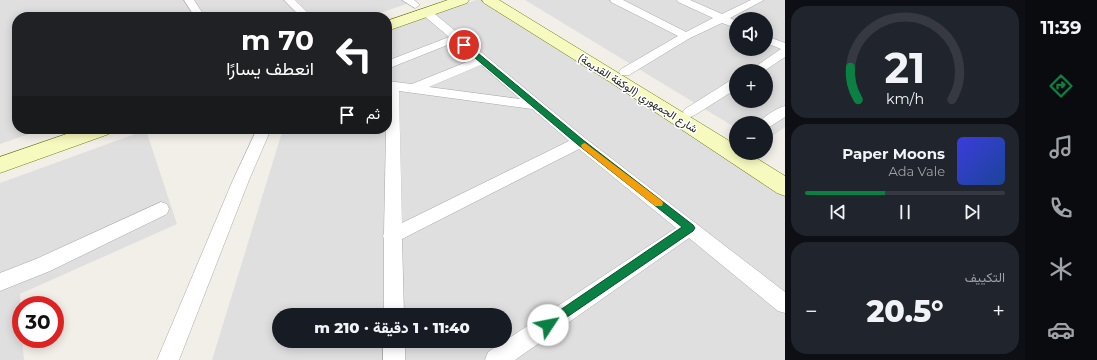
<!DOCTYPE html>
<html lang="ar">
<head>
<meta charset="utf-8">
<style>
	body { margin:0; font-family:Montserrat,Vazirmatn,sans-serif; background:#20242c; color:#f1f3f6; direction:rtl; height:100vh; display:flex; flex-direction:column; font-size:15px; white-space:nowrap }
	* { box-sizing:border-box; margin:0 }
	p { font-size:13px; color:#9ea1a6 }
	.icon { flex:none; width:22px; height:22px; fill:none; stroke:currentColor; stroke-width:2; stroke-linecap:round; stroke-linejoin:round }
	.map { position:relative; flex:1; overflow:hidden; direction:ltr }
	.drawer { display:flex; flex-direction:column; gap:6px; padding:6px; background:#0d0f14; width:240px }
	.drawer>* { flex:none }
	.top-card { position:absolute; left:12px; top:12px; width:380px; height:122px; border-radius:16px; box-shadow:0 2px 10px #0003; direction:rtl; background:#202124; color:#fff; overflow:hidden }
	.tools { position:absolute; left:729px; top:12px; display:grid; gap:8px }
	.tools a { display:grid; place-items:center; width:44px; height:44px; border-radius:50%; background:#171b24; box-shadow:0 2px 10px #0003; font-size:20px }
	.speed { position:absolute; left:12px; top:296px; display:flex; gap:8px; font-size:20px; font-weight:700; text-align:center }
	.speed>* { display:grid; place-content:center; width:52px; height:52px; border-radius:50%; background:#171b24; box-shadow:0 2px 10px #0003; line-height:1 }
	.speed .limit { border:6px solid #d22; background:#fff; color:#111 }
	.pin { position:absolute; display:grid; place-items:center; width:34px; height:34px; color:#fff; margin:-17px; border:2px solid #fff; border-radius:50%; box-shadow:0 1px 4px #0007 }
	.me { position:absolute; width:44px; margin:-22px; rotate:56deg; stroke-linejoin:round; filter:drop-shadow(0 0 3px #0008) }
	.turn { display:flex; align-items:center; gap:14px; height:84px; padding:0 12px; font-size:18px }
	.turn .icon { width:52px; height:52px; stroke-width:2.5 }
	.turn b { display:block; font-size:28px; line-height:34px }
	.then { display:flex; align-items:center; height:38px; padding:0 12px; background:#0003; gap:8px; font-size:15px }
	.big { font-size:30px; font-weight:800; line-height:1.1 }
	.drawer .widget { flex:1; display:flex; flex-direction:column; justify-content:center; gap:6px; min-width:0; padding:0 14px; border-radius:16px; background:#20242c }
	.drawer .dial { align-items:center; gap:0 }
	.dial svg { height:104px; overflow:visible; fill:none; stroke:#363941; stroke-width:7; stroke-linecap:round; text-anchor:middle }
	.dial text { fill:#f1f3f6; stroke:none }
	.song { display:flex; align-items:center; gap:12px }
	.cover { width:48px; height:48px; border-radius:6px; background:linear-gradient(135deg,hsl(240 70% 55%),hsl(220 70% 35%)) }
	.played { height:4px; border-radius:2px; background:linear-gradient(90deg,#0b8043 40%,#363941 40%) }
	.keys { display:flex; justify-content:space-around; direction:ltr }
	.heat { display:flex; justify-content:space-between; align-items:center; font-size:22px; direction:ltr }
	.trip { position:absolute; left:272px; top:308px; width:240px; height:40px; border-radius:20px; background:#171b24; box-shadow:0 2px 10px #0003; font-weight:800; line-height:40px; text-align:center; direction:rtl }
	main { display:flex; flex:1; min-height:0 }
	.dock { display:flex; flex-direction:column; width:72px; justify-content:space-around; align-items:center; background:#090b0e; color:#9ea1a6 }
	.dock .icon { width:28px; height:28px }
	.dock .selected { color:#0b8043 }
	.dock b { font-size:18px; color:#f1f3f6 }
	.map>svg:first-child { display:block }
</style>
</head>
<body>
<main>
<nav class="dock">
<b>11:39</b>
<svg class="icon selected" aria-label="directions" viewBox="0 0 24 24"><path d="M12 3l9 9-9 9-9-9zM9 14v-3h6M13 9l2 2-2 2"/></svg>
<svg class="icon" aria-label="music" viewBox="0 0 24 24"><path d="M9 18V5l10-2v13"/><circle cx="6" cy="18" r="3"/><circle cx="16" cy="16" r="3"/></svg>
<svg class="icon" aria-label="phone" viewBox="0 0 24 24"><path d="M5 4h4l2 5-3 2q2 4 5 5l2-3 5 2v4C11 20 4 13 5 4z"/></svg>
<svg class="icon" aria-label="climate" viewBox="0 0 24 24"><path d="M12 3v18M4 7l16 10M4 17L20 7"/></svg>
<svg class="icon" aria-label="car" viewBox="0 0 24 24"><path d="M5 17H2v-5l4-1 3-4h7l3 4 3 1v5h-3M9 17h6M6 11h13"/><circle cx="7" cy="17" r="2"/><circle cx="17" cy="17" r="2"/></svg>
</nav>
<section class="drawer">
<div class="widget dial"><svg viewBox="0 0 100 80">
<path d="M14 69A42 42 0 1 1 86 69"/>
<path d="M14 69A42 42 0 0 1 8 44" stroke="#0b8043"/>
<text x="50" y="56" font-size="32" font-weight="700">21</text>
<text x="50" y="72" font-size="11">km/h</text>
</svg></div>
<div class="widget">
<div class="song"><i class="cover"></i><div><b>Paper Moons</b><p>Ada Vale</p></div></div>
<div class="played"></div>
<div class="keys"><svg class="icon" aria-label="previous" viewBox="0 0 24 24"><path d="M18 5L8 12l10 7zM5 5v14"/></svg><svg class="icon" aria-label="pause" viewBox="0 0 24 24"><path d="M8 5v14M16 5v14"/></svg><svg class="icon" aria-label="next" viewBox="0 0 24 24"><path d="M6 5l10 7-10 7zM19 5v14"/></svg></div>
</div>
<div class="widget"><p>التكييف</p>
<div class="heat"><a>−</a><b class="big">20.5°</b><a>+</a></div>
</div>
</section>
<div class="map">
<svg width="785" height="360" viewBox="0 0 785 360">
	<rect width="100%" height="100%" fill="#f2efe9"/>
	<path fill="#e0dfdf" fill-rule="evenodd" d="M0,0H418L368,17H17V129H43L0,144Z
		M476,0H485L785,194V360H212L283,129H387V30ZM279,315H505V341H279Z
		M525,0H785V127L766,141V123H736V128ZM736,19H766V49H736ZM736,71H766V101H736Z
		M146,130L177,224L20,294L21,339H22L24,360H0V183Z"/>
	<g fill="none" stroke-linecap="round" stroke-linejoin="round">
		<g stroke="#a9a9a9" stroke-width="1">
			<path id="street" d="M184,0H194L205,17H195Z
				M284,0H295L312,17H301Z
				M402,0H414L420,5L415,8Z
				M610,0H623L686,32L713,18L678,2L677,0H690L722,14L751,0H764L730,18L736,21V28L722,23L690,38L629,75H621L619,72L621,69L678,36L611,2Z
				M426,9L430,10L585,138L785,292V313L778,311L689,238L515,360H485L488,352L676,228L579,149L402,239L404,315H384V239L383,236L384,233L387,81L412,84L474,59L455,42L387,69V61L449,37L422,14L421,12ZM481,65L520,99L429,87ZM399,91L532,109L569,141L402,223Z
				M766,36L785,43V57L764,71H749L781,49L766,43Z
				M736,79V89L695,115L690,117L685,115L683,112L685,109L731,80Z
				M785,106V117L771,126L766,128V123H759C764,116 777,108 785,106Z
				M257,129H271L249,180L179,360H157L233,180Z
				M161,202L167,204L169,209L167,214L50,271L0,291V273L36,259Z
				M383,341H405V360H383Z"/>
		</g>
		<g stroke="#707d05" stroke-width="1">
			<path id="secondary" d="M448,0H469L467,3L387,31V21Z
				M482,0H499L736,145V153H748L785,176V196L777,193L610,82L484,3Z
				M81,129H112L109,134L0,173V157Z"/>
		</g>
		<use href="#street" fill="#fff" fill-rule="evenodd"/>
		<use href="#secondary" fill="#f7fabf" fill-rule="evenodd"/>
	</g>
	<path fill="#0b8043" stroke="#07532c" d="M462,44H467L583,140L693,225L695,228L693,231L548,330L544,329L542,325L544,321L682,227L577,144L462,47Z"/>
	<path fill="#f59e0b" d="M585,143L662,201L663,203L662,206H655L582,148L581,146L582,144Z"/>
	<g text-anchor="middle" stroke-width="3" stroke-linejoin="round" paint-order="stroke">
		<g font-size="11" fill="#222" stroke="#fff">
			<text transform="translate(638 93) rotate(32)" y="4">شارع الجمهوري (الوكفة القديمة)</text>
		</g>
	</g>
</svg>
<div class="tools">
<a><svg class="icon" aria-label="sound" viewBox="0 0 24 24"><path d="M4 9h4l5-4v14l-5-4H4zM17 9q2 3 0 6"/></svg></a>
<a>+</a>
<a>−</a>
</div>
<div class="speed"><div class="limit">30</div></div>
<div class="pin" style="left:464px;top:45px;background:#d93025"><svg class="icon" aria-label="arrive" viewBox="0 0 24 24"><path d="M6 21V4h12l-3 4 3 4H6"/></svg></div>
<svg class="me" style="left:548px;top:325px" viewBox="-20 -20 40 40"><circle r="19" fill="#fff"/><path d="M0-13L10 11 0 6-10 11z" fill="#0b8043"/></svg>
<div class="trip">11:40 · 1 دقيقة · 210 m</div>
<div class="top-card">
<div class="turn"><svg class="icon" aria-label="left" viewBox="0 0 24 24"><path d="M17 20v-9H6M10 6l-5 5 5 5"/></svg><div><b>70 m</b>انعطف يسارًا</div></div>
<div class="then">ثم<svg class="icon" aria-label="arrive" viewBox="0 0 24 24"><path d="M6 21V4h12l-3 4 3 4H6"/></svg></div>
</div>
</div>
</main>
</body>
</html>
